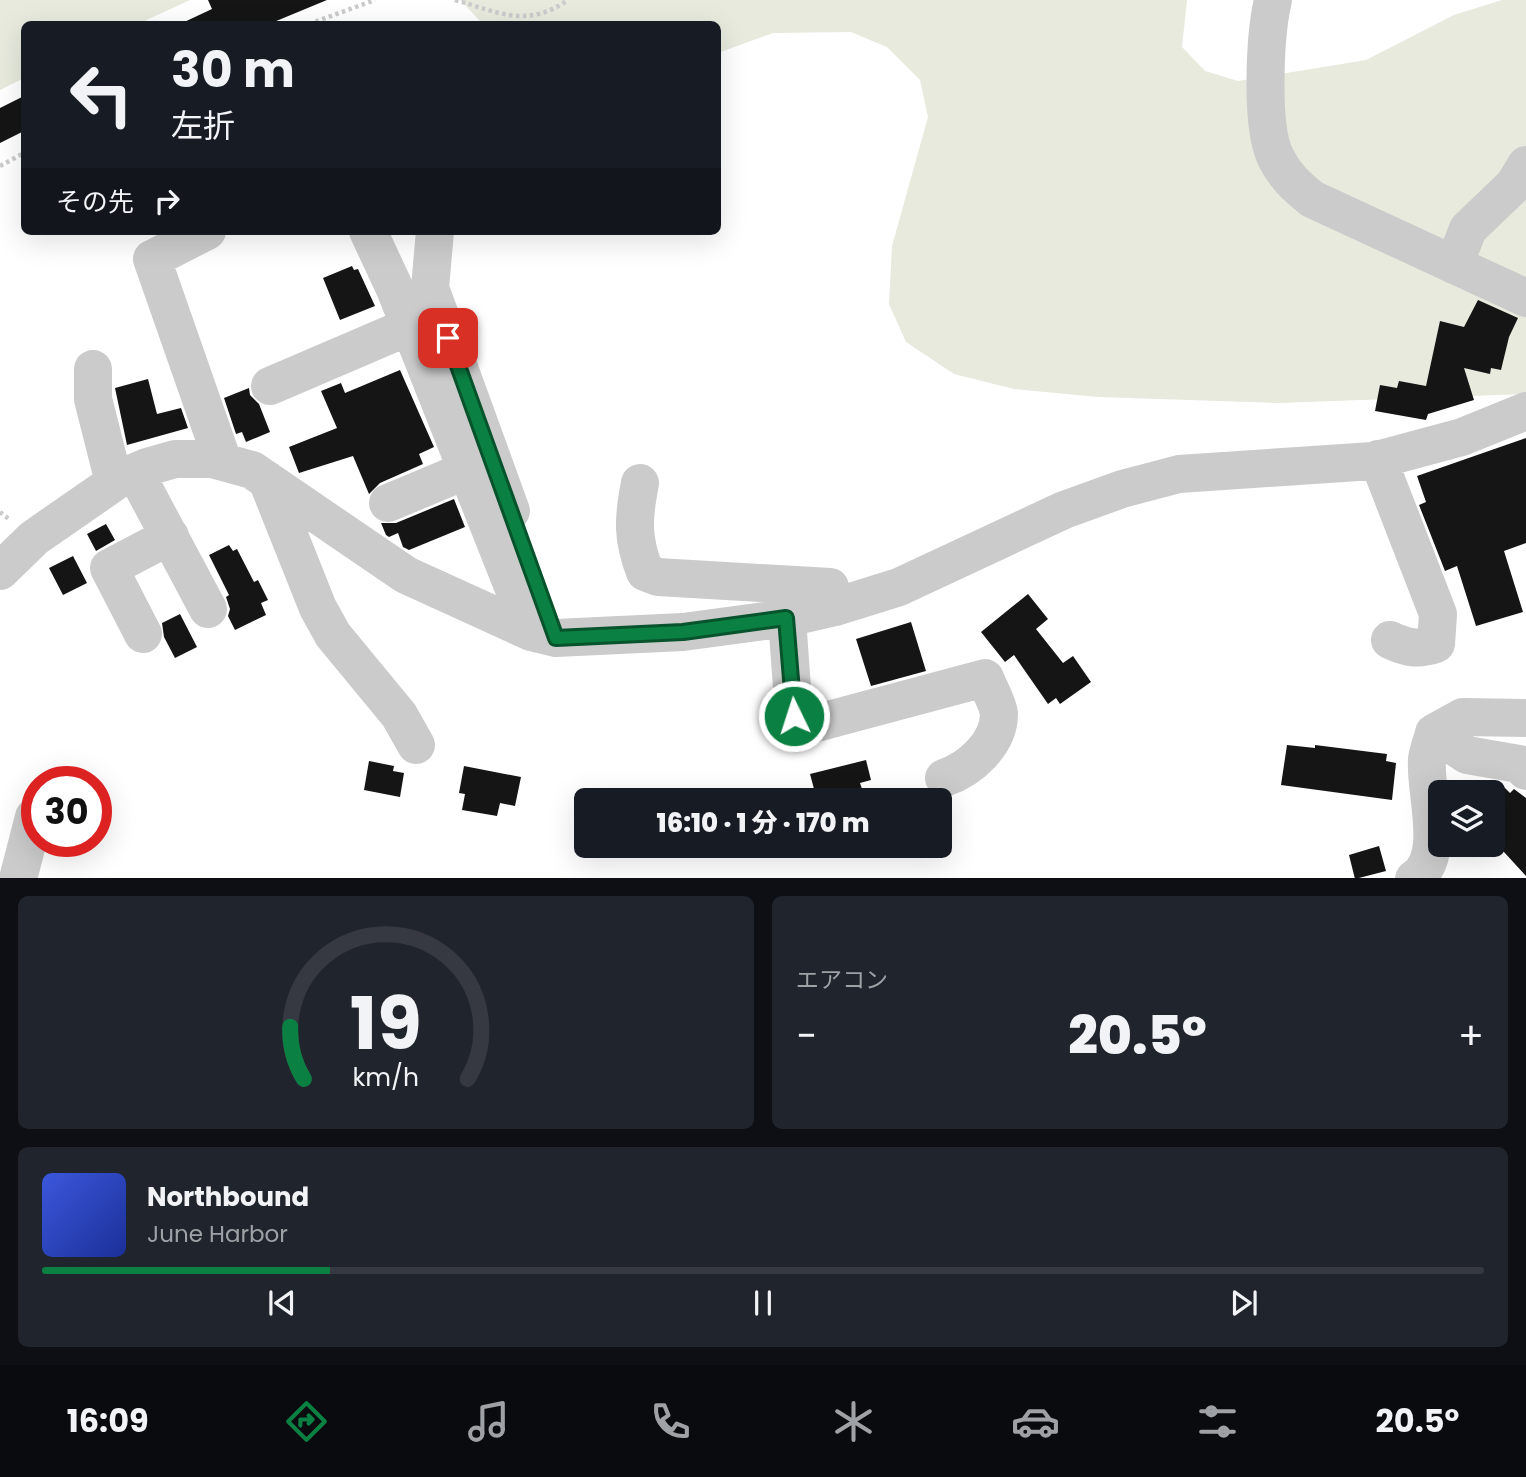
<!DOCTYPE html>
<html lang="ja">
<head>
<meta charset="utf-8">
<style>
	body { margin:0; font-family:Poppins,"Noto Sans JP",sans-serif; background:#20242c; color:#f1f3f6; height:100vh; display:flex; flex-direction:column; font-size:26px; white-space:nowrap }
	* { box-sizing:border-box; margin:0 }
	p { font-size:23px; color:#9ea1a6 }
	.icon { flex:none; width:38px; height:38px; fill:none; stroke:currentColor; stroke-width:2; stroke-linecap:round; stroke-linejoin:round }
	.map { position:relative; height:878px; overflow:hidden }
	.details { display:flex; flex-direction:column; gap:18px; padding:18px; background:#0d0f14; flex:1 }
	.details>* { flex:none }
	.banner { position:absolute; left:21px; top:21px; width:700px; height:214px; border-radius:10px; box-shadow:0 7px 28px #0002; background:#171b24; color:#f1f3f6; overflow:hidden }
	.fabs { position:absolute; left:1428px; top:780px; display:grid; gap:14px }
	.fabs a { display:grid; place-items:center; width:77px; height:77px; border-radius:10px; background:#171b24; box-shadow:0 7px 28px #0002; font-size:35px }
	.speed { position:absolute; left:21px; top:766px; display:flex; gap:14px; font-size:35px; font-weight:700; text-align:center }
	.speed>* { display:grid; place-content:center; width:91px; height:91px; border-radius:50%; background:#171b24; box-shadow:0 7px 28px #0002; line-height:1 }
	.speed .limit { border:10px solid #d22; background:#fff; color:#111 }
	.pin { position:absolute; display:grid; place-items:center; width:60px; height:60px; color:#fff; margin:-30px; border-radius:14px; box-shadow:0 4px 10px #0006 }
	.me { position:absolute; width:77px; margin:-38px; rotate:356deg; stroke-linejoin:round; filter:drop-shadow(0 0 5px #0008) }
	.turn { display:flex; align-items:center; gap:24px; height:147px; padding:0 35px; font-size:32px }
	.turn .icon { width:91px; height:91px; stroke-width:2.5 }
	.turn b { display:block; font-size:49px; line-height:60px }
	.then { display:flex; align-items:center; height:66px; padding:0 35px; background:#0003; gap:14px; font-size:26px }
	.big { font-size:52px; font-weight:800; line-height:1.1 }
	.details .tile { flex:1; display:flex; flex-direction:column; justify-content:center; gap:10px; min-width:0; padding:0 24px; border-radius:10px; background:#20242c }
	.details .dial { align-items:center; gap:0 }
	.dial svg { height:182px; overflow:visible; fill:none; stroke:#363941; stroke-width:7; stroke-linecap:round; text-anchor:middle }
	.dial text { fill:#f1f3f6; stroke:none }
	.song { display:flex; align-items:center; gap:21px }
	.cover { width:84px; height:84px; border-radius:10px; background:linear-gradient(135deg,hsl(230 70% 55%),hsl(230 70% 35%)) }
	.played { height:7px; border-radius:4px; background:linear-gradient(90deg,#0b8043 20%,#363941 20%) }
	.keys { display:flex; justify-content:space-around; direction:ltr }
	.heat { display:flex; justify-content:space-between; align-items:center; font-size:38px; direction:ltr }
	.details .tiles { flex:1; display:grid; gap:18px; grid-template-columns:1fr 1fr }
	.tile:last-child { grid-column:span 2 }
	.trip { position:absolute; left:574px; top:788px; width:378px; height:70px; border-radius:10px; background:#171b24; box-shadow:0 7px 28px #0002; font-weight:800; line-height:70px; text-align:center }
	.dock { display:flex; height:112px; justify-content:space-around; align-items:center; background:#090b0e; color:#9ea1a6 }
	.dock .icon { width:49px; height:49px }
	.dock .current { color:#0b8043 }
	.dock b { font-size:32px; color:#f1f3f6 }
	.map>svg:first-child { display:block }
</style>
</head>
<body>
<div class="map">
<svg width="1526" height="879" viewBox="0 0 1526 879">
	<rect width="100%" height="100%" fill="#fff"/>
	<path fill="#e7eadd" d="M0,0H190L138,24H24V78L0,90Z
		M460,0H1187L1182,47L1205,71L1238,81L1366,60L1454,15L1502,0H1526V394L1279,403L1098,397L1014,389L954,374L906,342L889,304L892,246L928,117L920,80L887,47L851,32L773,33L718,53V24H483Z"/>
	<path fill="#151515" d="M208,0H327L269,24H180L212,9Z
		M24,96V131L0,143V108Z
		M352,266L354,270L358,269L375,306L340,320L323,278Z
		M1478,300L1518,318L1509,337L1501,370L1491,368L1490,374L1464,368L1474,400L1428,414L1426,420L1375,411L1380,385L1397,388L1399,381L1426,386L1440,321L1464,327Z
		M400,370L434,447L419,454L423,464L380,483L369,494L353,456L299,473L289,447L337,428L321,391L341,383L345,393Z
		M148,379L157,414L181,408L188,428L127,445L115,388Z
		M249,388L250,395L259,404L270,432L246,442L242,432L236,434L224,398Z
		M1526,438V543L1504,551L1523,612L1476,626L1457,566L1445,571L1419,505L1426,502L1417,476Z
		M454,499L465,527L409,550L403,547L398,533L389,537L386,535L381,523H396Z
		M106,524L115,540L96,551L87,534Z
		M229,545L233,551L237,549L254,582L258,580L268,600L261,603L266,615L235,630L228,616L230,609L226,597L229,595L209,555Z
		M73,556L87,583L63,595L49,568Z
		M1028,594L1048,619L1036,629L1063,663L1073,656L1091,682L1060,704L1056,698L1048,704L1014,655L1005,662L981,632Z
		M180,614L197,647L175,658L164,637L162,623Z
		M911,622L926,671L871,686L856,639Z
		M1287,745L1315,748V745L1387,754L1386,761L1396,763L1392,800L1281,785Z
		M866,760L871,780L860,783L862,789L817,800L810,774Z
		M369,761L394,766L393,771L404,773L400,797L364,790Z
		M464,766L521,777L515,806L500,803L497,816L462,810L465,794L459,793Z
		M1493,782L1500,783L1510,793L1514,789L1526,798V876L1493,840Z
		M1379,846L1386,871L1355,879L1349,855Z"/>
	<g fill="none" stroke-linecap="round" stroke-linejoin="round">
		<path stroke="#cbcbcb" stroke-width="4.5" stroke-dasharray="3.5 3.5" stroke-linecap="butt" d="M455,0C499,12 526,29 568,0
			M309,24L375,0
			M0,166L24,153
			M0,512L10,520"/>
		<path stroke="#cbcbcb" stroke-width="38" d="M1273,0C1265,34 1260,127 1276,158C1285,176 1296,186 1312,199L1526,298
			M207,231L152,259L223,462
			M368,231L395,289L531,632
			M435,231L430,288L511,511
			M1454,265L1468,229L1514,185L1526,165
			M93,369V399L114,482
			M270,386L410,326
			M1378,459L1438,614L1436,644C1418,650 1407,648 1390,640
			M135,472L208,609
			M267,480L318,608L333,635L399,715L416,745
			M640,483C633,519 632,538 645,572L658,577L830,587L835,607
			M388,503L467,470
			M0,571L34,538L119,479L147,467L175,459H212L252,470L406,575L531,632L556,638L683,632L787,618L835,607L899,587L1064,510L1122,489L1179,474L1373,461L1462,437L1526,411
			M787,618L794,716L800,722L813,724L985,678C989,689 998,703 999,714C999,743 971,769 944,778
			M143,634L109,568L170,536
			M1434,733L1467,755L1519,764L1526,771
			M18,879L34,817
			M1414,879C1448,858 1424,792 1427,759C1428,751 1432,741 1434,733L1463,717L1526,718"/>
	</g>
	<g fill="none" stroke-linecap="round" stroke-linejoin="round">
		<g stroke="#07532c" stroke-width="18">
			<path id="route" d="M448,338L556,638L683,632L786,618L794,716"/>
		</g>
		<use href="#route" stroke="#0b8043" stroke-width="12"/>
	</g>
</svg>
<div class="fabs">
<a><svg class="icon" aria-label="layers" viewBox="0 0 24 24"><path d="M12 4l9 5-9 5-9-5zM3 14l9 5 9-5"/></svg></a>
</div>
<div class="speed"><div class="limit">30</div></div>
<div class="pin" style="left:448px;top:338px;background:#d93025"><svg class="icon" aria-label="arrive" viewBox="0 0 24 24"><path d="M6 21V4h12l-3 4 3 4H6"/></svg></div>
<svg class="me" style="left:794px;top:716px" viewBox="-20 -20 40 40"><circle r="17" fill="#0b8043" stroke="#fff" stroke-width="3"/><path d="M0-11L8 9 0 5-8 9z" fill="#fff"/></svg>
<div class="trip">16:10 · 1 分 · 170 m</div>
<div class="banner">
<div class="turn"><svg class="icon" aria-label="left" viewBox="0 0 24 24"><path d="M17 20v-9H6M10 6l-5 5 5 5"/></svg><div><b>30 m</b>左折</div></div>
<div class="then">その先<svg class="icon" aria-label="right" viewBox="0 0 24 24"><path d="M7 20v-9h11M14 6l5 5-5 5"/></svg></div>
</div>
</div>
<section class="details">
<div class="tiles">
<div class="tile dial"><svg viewBox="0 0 100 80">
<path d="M14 69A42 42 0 1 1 86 69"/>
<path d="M14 69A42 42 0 0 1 8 46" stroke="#0b8043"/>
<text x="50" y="56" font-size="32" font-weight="700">19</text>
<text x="50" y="72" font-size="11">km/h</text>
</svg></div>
<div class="tile"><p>エアコン</p>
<div class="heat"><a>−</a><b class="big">20.5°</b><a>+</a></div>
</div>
<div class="tile">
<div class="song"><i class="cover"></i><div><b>Northbound</b><p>June Harbor</p></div></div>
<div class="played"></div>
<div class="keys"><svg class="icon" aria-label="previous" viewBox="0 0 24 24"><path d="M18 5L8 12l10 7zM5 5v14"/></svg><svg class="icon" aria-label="pause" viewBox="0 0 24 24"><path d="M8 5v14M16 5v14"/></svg><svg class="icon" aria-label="next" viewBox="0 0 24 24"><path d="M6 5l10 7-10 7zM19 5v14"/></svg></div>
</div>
</div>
</section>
<nav class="dock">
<b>16:09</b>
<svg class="icon current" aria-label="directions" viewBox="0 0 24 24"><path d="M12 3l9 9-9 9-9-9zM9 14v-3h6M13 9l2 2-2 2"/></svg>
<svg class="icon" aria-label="music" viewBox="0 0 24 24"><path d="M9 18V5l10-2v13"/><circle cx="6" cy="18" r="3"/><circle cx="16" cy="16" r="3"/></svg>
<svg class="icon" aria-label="phone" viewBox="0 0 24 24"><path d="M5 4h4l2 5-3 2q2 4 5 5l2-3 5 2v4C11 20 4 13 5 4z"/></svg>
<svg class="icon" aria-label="climate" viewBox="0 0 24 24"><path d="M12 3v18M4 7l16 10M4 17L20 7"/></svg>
<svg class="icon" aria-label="car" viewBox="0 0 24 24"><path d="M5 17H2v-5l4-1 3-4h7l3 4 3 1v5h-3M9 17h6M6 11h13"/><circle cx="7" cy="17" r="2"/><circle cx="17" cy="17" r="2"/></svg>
<svg class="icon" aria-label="filters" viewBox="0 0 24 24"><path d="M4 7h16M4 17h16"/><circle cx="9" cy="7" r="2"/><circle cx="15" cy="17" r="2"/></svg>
<b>20.5°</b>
</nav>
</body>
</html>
